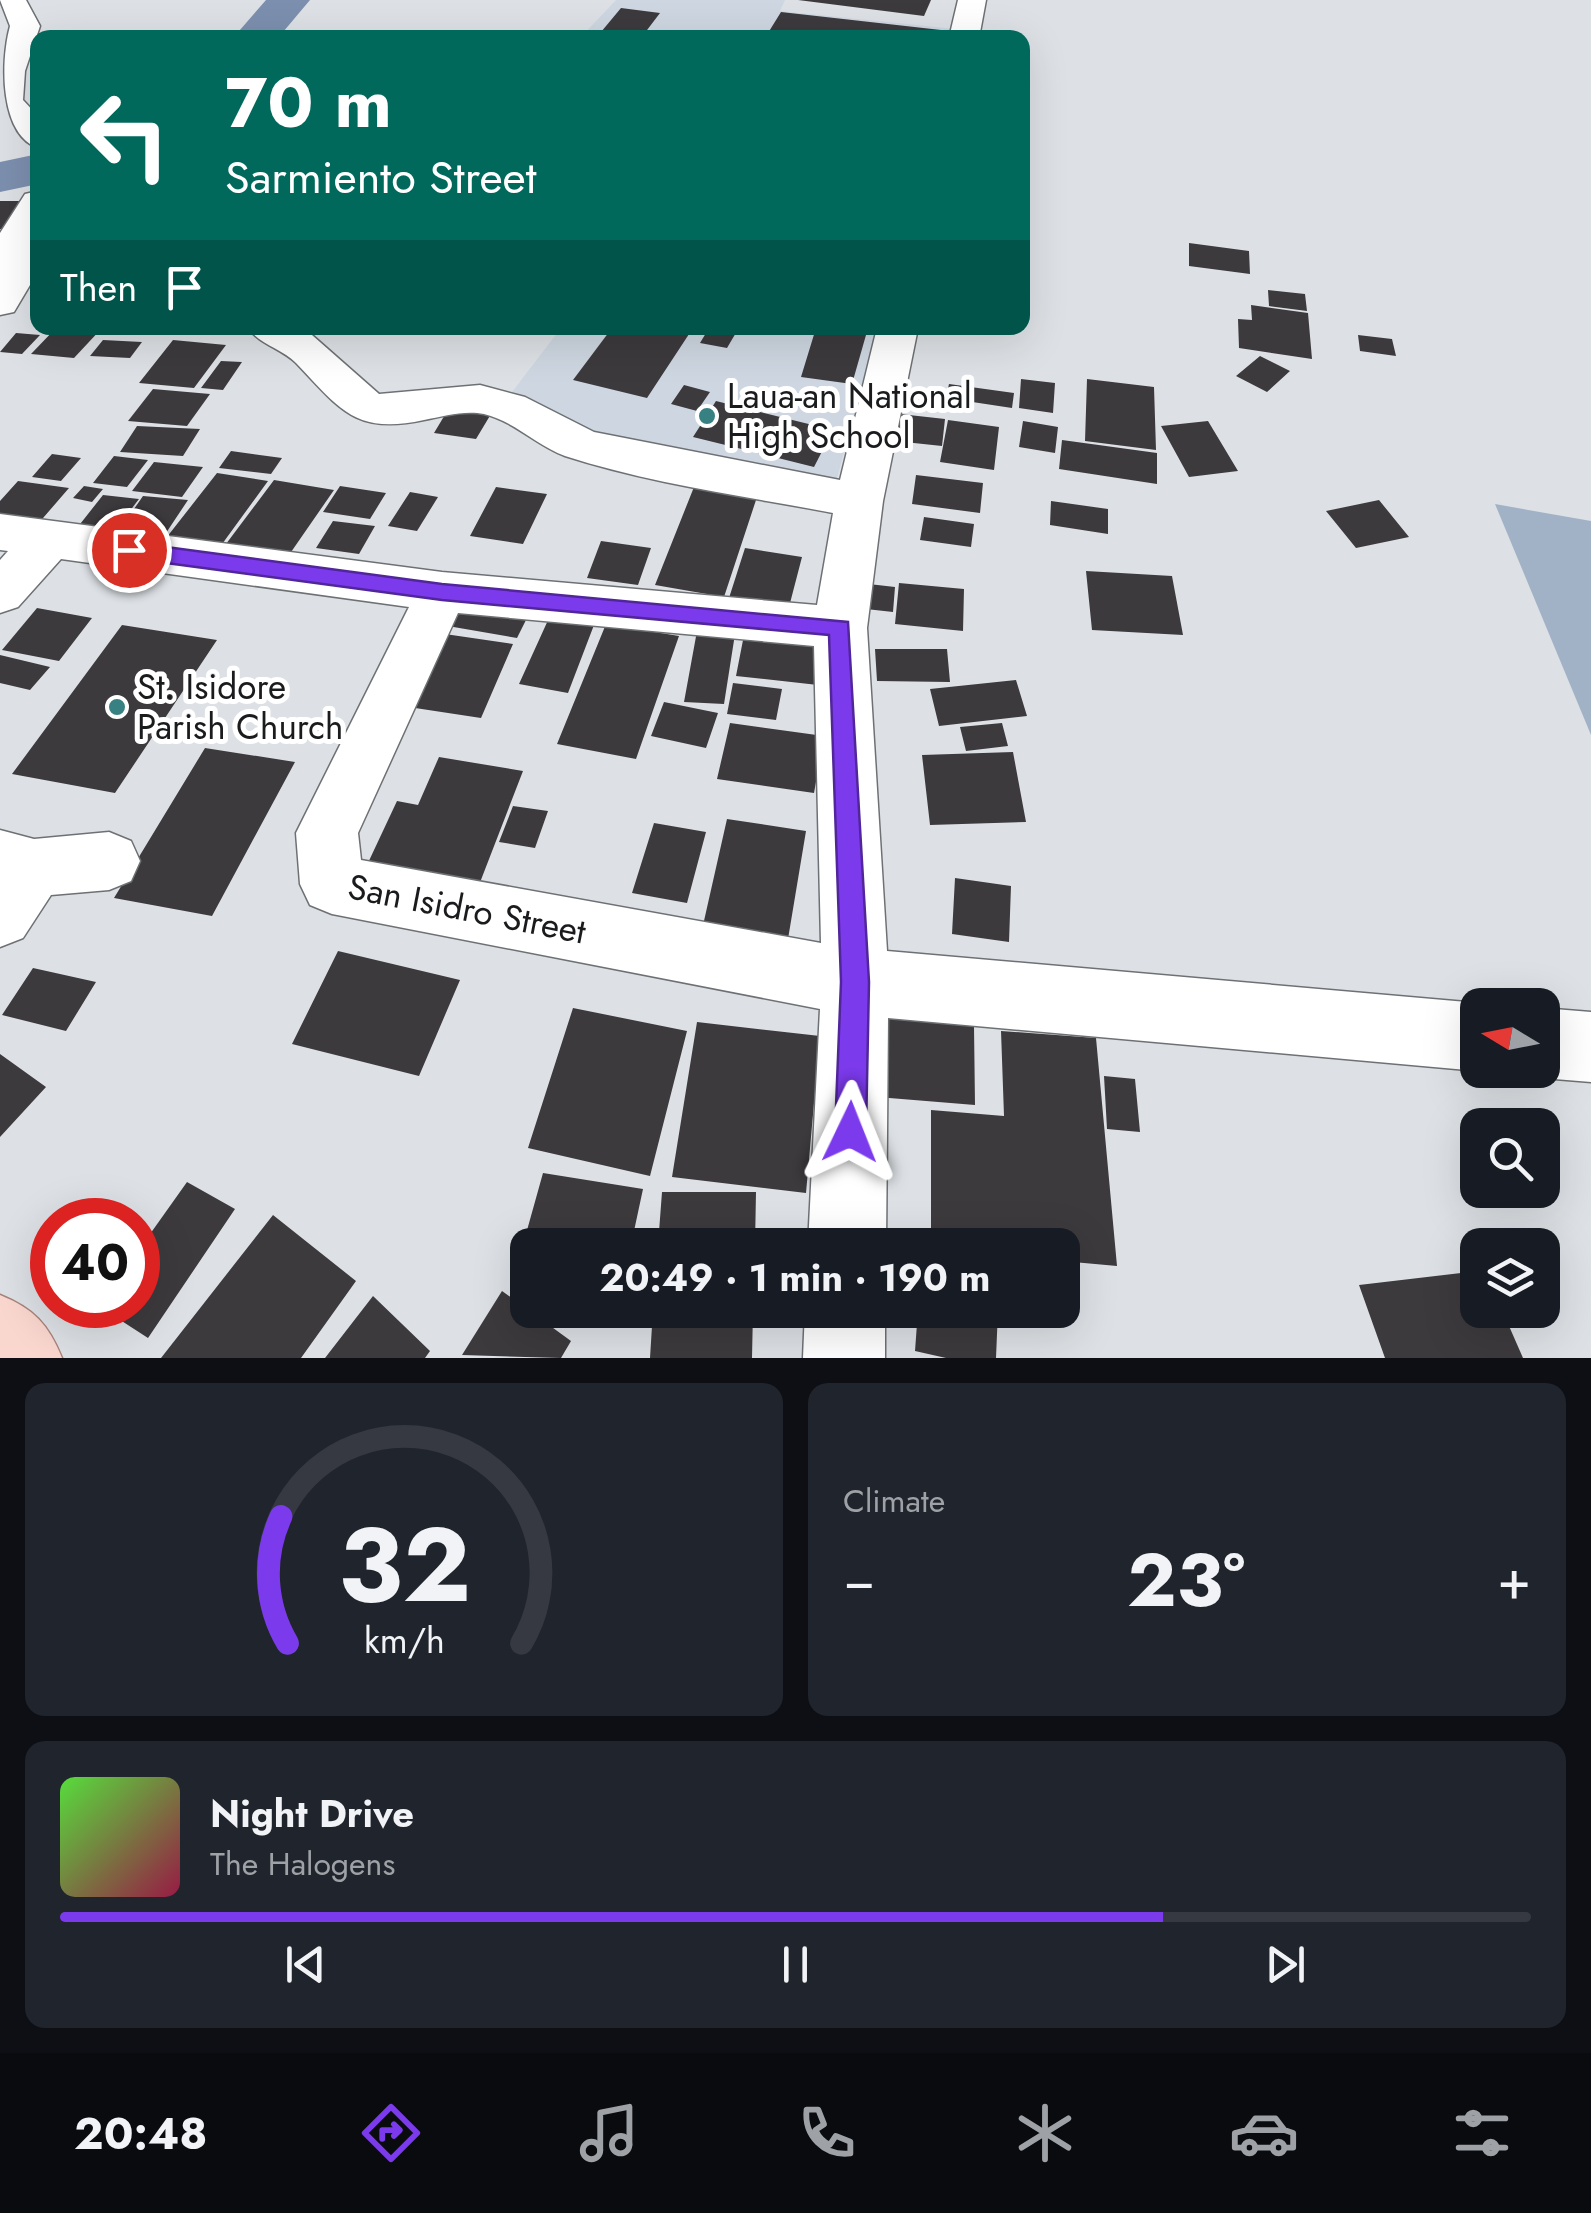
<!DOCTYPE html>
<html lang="en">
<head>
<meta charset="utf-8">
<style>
	body { margin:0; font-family:Jost,sans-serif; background:#20242c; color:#f1f3f6; height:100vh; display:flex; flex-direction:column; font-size:38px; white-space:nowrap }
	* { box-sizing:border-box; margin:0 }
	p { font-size:32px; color:#9ea1a6 }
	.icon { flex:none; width:55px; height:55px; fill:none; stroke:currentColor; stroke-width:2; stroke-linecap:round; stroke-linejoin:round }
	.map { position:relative; height:1358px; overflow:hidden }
	.sheet { display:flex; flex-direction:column; gap:25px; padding:25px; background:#0d0f14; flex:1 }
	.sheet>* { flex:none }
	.top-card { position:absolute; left:30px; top:30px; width:1000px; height:305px; border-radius:20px; box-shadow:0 10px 40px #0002; background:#00695c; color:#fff; overflow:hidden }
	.needle { width:65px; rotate:280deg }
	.controls { position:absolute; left:1460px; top:988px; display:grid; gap:20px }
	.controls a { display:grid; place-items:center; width:100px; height:100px; border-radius:20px; background:#171b24; box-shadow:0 10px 40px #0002; font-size:50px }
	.speed { position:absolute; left:30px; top:1198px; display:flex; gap:20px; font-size:50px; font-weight:700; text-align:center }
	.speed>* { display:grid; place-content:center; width:130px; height:130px; border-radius:50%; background:#171b24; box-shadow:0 10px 40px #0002; line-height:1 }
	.speed .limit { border:15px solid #d22; background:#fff; color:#111 }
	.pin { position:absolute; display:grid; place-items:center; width:85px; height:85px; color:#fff; margin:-42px; border:5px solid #fff; border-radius:50%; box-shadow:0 2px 10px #0007 }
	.me { position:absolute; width:110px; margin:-55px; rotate:2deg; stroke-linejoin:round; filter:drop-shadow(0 0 8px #0008) }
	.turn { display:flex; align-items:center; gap:35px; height:210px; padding:0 30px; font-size:45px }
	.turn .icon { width:130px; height:130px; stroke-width:2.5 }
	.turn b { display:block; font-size:70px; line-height:85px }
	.then { display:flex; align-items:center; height:95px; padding:0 30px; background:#0003; gap:20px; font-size:38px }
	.big { font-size:75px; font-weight:700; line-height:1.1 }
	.sheet .widget { flex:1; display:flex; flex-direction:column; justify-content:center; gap:15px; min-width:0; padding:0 35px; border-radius:20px; background:#20242c }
	.sheet .dial { align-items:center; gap:0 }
	.dial svg { height:260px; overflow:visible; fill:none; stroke:#363941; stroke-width:7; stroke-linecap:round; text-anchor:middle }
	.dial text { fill:#f1f3f6; stroke:none }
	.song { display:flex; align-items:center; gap:30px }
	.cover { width:120px; height:120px; border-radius:15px; background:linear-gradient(135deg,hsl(110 70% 55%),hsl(340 70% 35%)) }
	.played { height:10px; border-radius:5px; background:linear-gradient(90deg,#7c3aed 75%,#363941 75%) }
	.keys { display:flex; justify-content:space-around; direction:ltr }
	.heat { display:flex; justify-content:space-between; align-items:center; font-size:55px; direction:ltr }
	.sheet .tiles { flex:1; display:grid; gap:25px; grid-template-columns:1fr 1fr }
	.widget:last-child { grid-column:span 2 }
	.trip { position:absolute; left:510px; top:1228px; width:570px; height:100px; border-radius:20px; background:#171b24; box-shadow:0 10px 40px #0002; font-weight:700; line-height:100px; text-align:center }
	.tab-bar { display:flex; height:160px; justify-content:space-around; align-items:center; background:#090b0e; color:#9ea1a6 }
	.tab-bar .icon { width:70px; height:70px }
	.tab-bar .active { color:#7c3aed }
	.tab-bar b { font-size:45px; color:#f1f3f6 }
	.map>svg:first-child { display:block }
</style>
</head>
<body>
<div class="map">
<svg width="1591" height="1358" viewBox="0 0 1591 1358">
	<rect width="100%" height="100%" fill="#dde1e5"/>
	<path fill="#ced7e1" d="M616,0H785L780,11L956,29L953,38H580Z
		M561,328H877L835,486L610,440L512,392Z"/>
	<path fill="#a2b2c6" d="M1495,504L1591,521V735Z"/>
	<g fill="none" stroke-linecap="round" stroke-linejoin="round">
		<path fill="#7c8fae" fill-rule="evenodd" d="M266,0H310L278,38H233Z
			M38,154V184L0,192V162Z"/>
	</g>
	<path fill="#3d3a3d" d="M798,0H931L924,16Z
		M621,8L660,13L641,38H596Z
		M781,12L950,31L948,38H808L768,33Z
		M0,201H28L8,229H0Z
		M1189,243L1249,251L1250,274L1189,266Z
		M1268,290L1305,294L1307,311L1269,306Z
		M1251,305L1308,313L1312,359L1239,348L1238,319L1252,320Z
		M56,328H102L74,358L31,354Z
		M612,328H693L647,398L573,380Z
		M709,328H719L737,331L727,348L700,343Z
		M816,328H868L852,384L801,377Z
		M16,333L40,335L22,354L0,352Z
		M1358,335L1392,339L1396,356L1360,351Z
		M103,340L142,342L130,358L90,356Z
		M173,340L226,345L194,388L139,383Z
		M1260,356L1290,371L1267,392L1236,376Z
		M221,361L242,362L223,390L201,388Z
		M1021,379L1055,383L1053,413L1019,408Z
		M1087,379L1154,387L1156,450L1085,441Z
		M949,384L1014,393L1012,408L946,398Z
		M684,385L710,392L697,411L671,404Z
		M153,389L210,394L187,426L128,421Z
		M716,401L833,430L814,467L693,437Z
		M449,408L491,414L476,439L434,433Z
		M900,414L945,419L942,446L895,441Z
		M948,420L999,427L994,470L940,462Z
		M1023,421L1058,427L1055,453L1019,447Z
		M1208,421L1238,471L1189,477L1161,426Z
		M137,426L200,429L183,456L120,452Z
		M1062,440L1157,453V484L1059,469Z
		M231,451L282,458L271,474L219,468Z
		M52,454L81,458L61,481L32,477Z
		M114,456L148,460L127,487L93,483Z
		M154,462L203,467L182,497L132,491Z
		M217,473L268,481L217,551L163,542Z
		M916,475L983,483L980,513L912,504Z
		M274,480L334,490L289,555L226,544Z
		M18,481L69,488L37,525L0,519V501Z
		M84,486L103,489L92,502L73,498Z
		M340,486L386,493L370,519L323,512Z
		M496,487L547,494L523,544L470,536Z
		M694,487L757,497L724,597L655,585Z
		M410,492L438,497L417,531L388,526Z
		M103,495L139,499L110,537L73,533Z
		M143,496L188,500L164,536L118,532Z
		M1379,500L1409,537L1356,548L1326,511Z
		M1051,501L1108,509V534L1050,525Z
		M924,517L974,524L971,547L920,540Z
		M333,521L375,526L359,554L316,548Z
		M601,541L651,548L638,585L587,578Z
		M745,548L802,557L789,607L729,598Z
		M1086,571L1172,576L1183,635L1092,630Z
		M860,583L895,587L893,612L857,608Z
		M899,583L964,589L963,631L895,624Z
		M455,602L529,614L517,638L442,625Z
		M37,608L92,618L59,661L2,650Z
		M549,618L594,625L568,693L519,684Z
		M606,624L679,636L636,759L557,744Z
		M122,625L217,640L115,793L12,774Z
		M697,631L735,634L724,704L684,702Z
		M438,633L513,644L481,718L402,706Z
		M744,635L825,643L818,685L736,676Z
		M875,649H947L950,682L877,681Z
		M0,655L50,667L30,690L0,683Z
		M1016,680L1027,716L939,726L930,689Z
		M733,683L782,689L776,720L727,714Z
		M664,702L718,713L706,748L651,736Z
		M730,723L824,736L814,793L717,779Z
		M1002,723L1008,746L966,751L960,727Z
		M205,748L295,762L212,916L114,898Z
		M1013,752L1026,822L930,825L922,755Z
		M439,757L523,771L479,885L367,865L397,801L418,805Z
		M513,806L548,811L535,848L499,842Z
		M727,819L806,831L785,957L699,943Z
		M654,823L706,832L687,903L632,893Z
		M955,878L1011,886L1009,942L952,934Z
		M338,951L460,980L419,1076L292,1044Z
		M33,968L96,982L66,1031L2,1015Z
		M573,1008L687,1031L650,1176L528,1148Z
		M880,1018L974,1026L975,1105L877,1097Z
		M697,1022L820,1036L806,1193L672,1177Z
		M1001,1031L1096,1038L1117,1266L1062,1261V1245H931V1110L1004,1116Z
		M0,1054L46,1087L0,1137Z
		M1104,1076L1135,1079L1140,1132L1107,1129Z
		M543,1173L643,1189L631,1245H528V1287L512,1284Z
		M187,1182L235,1209L148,1338L97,1305H138V1251Z
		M662,1192H756L755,1245H658Z
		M273,1215L356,1281L301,1358H161Z
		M1478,1271V1310H1502L1523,1358H1385L1359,1285Z
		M502,1291L571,1341L561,1358L462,1355Z
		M373,1296L430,1351L425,1358H325Z
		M653,1310H753L752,1358H650Z
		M918,1310H998L996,1358H946L915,1351Z"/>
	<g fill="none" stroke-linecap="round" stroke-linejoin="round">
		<g stroke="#6e7174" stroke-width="3">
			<path id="minor" d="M0,0H26L40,26L25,71L23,100L38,116V148C0,135 0,63 10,26Z
				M958,0H986L979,38H949Z
				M38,191L30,285L14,312L0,315V233L25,194Z
				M248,328H304L379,394L480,385L525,397L594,432L840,480L877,328H918L883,501L867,628L887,951L1478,1003L1484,1005H1478V1070H1482L1478,1071L888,1018L886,1245H808L820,1009L332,914L310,905L300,884L296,833L409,607L61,559L18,607L0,613V560L8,551L0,550V514L442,572L817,605L833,513C744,496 652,484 565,456C537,446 514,421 484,414C465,410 444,416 424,420C355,435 340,409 296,363C282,349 259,344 248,328ZM458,613L814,646L821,943L361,860L358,833Z
				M0,830L34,839L109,832L131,841L140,861L131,881L109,890L51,895L23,938L0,947Z
				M1542,1008L1591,1012V1082L1542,1078L1524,1070H1542Z
				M805,1310H885V1358H803Z"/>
		</g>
		<g stroke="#a8837b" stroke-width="3">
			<path id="major" d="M0,1295C34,1309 48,1324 62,1358H0Z"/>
		</g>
		<use href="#minor" fill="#fff" fill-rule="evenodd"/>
		<use href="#major" fill="#f9d6ce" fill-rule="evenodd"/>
	</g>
	<path fill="#7c3aed" stroke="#51269a" stroke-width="2.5" d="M129,542L442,584L848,622L869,982L866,1132L861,1143L850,1148L840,1143L835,1132L841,982L829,635L442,600L129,558L118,550Z"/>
	<g fill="#388183" stroke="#fff" stroke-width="4">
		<circle cx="707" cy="416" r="10"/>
		<circle cx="117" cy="707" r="10"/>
	</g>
	<g text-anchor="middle" stroke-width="10" stroke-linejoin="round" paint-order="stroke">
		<g font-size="35" fill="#1a1b1d" stroke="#fff" text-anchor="start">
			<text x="727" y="408">Laua-an National<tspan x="727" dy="40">High School</tspan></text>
			<text x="137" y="699">St. Isidore<tspan x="137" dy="40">Parish Church</tspan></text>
		</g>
		<g font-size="35" fill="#1a1b1d" stroke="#fff">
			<text transform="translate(467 909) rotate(11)" y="12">San Isidro Street</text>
		</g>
	</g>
</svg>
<div class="controls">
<a><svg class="needle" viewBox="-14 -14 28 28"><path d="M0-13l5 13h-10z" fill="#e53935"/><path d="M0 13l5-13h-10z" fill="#9ea1a6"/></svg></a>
<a><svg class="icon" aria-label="search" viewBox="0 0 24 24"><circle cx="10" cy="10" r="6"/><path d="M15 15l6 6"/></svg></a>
<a><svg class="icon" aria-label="layers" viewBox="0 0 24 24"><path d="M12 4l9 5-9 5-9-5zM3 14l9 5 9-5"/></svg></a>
</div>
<div class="speed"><div class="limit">40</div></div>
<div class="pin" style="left:129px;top:550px;background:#d93025"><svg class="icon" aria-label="arrive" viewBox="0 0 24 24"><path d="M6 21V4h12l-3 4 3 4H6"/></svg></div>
<svg class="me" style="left:850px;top:1132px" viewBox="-20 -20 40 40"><path d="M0-17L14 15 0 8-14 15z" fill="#7c3aed" stroke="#fff" stroke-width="4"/></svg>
<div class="trip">20:49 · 1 min · 190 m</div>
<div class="top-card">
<div class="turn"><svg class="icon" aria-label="left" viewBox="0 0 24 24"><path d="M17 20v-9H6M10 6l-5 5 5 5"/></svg><div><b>70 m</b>Sarmiento Street</div></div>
<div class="then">Then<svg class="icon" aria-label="arrive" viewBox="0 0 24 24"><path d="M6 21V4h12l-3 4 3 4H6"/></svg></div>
</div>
</div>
<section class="sheet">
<div class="tiles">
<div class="widget dial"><svg viewBox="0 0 100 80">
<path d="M14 69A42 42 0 1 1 86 69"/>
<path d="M14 69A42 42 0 0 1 12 30" stroke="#7c3aed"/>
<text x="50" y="56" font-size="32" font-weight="700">32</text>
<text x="50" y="72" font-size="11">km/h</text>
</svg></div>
<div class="widget"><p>Climate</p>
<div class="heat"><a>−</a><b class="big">23°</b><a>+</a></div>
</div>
<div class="widget">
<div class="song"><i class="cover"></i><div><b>Night Drive</b><p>The Halogens</p></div></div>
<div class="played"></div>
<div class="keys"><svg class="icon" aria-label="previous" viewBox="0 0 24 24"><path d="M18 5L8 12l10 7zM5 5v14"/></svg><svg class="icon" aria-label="pause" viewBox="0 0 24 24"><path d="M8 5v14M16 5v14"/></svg><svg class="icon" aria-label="next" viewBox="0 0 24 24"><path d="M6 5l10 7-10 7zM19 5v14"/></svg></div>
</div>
</div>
</section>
<nav class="tab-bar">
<b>20:48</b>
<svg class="icon active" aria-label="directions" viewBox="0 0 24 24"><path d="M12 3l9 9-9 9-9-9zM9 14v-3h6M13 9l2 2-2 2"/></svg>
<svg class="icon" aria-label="music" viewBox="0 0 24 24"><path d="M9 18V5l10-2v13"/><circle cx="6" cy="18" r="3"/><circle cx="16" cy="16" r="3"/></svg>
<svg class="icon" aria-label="phone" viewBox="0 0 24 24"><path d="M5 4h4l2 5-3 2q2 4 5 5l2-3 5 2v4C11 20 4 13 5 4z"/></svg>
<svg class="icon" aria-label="climate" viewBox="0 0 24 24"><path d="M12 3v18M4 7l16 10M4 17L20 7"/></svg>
<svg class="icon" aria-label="car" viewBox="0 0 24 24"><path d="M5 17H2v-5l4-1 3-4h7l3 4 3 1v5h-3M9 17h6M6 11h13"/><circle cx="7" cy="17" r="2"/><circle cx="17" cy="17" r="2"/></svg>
<svg class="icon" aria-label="filters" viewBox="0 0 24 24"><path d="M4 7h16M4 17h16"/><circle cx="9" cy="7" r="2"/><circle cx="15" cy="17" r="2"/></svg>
</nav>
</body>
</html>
